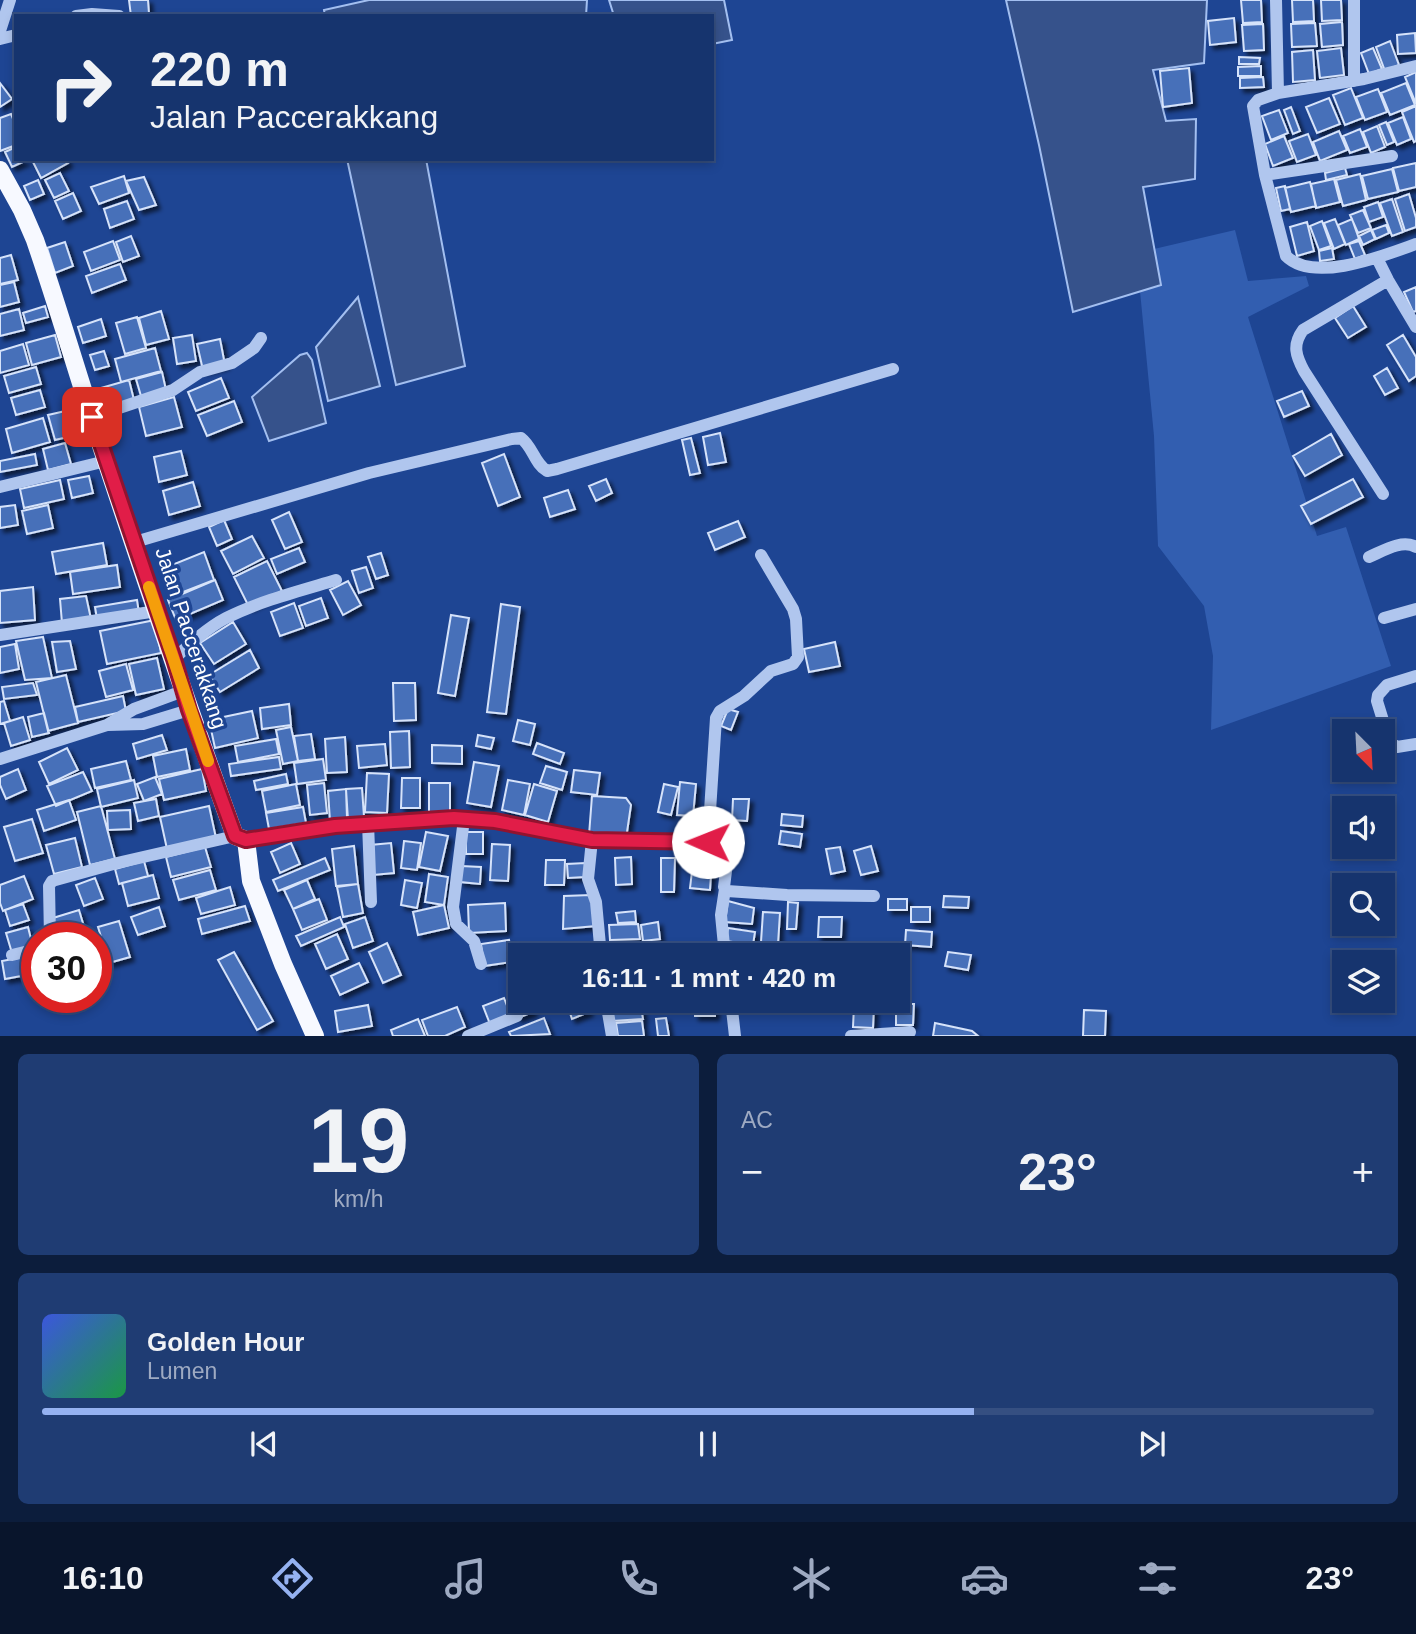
<!DOCTYPE html>
<html lang="id">
<head>
<meta charset="utf-8">
<style>
	body { margin:0; font-family:Helvetica,sans-serif; background:#1f3c73; color:#f1f3f6; height:100vh; display:flex; flex-direction:column; font-size:26px; white-space:nowrap }
	* { box-sizing:border-box; margin:0 }
	p { font-size:23px; color:#9eaac2 }
	.icon { flex:none; width:38px; height:38px; fill:none; stroke:currentColor; stroke-width:2; stroke-linecap:round; stroke-linejoin:round }
	.map { position:relative; height:1036px; overflow:hidden }
	.panel { display:flex; flex-direction:column; gap:18px; padding:18px; background:#0c1d3c; flex:1 }
	.panel>* { flex:none }
	.guide { position:absolute; left:14px; top:14px; width:700px; height:147px; border-radius:0px; box-shadow:0 4px 10px #0003,0 0 0 2px #354f81; background:#16346e; color:#f1f3f6; overflow:hidden }
	.needle { width:46px; rotate:156deg }
	.controls { position:absolute; left:1332px; top:719px; display:grid; gap:14px }
	.controls a { display:grid; place-items:center; width:63px; height:63px; border-radius:0px; background:#16346e; box-shadow:0 4px 10px #0003,0 0 0 2px #354f81; font-size:35px }
	.speed { position:absolute; left:21px; top:922px; display:flex; gap:14px; font-size:35px; font-weight:700; text-align:center }
	.speed>* { display:grid; place-content:center; width:91px; height:91px; border-radius:50%; background:#16346e; box-shadow:0 4px 10px #0003,0 0 0 2px #354f81; line-height:1 }
	.speed .limit { border:10px solid #d22; background:#fff; color:#111 }
	.pin { position:absolute; display:grid; place-items:center; width:60px; height:60px; color:#fff; margin:-30px; border-radius:14px; box-shadow:0 4px 10px #0006 }
	.me { position:absolute; width:77px; margin:-38px; rotate:271deg; stroke-linejoin:round; filter:drop-shadow(0 0 5px #0008) }
	.turn { display:flex; align-items:center; gap:24px; height:147px; padding:0 21px; font-size:32px }
	.turn .icon { width:91px; height:91px; stroke-width:2.5 }
	.turn b { display:block; font-size:49px; line-height:60px }
	.big { font-size:52px; font-weight:700; line-height:1.1 }
	.panel .card { flex:1; display:flex; flex-direction:column; justify-content:center; gap:10px; min-width:0; padding:0 24px; border-radius:10px; background:#1f3c73 }
	.panel .dial { align-items:center; gap:0 }
	.dial b { font-size:91px; line-height:1 }
	.song { display:flex; align-items:center; gap:21px }
	.cover { width:84px; height:84px; border-radius:10px; background:linear-gradient(135deg,hsl(230 70% 55%),hsl(140 70% 35%)) }
	.played { height:7px; border-radius:4px; background:linear-gradient(90deg,#95b2f1 70%,#354f81 70%) }
	.keys { display:flex; justify-content:space-around; direction:ltr }
	.heat { display:flex; justify-content:space-between; align-items:center; font-size:38px; direction:ltr }
	.panel .tiles { flex:1; display:grid; gap:18px; grid-template-columns:1fr 1fr }
	.card:last-child { grid-column:span 2 }
	.trip { position:absolute; left:508px; top:943px; width:402px; height:70px; border-radius:0px; background:#16346e; box-shadow:0 4px 10px #0003,0 0 0 2px #354f81; font-weight:700; line-height:70px; text-align:center }
	.dock { display:flex; height:112px; justify-content:space-around; align-items:center; background:#09152c; color:#9eaac2 }
	.dock .icon { width:49px; height:49px }
	.dock .active { color:#95b2f1 }
	.dock b { font-size:32px; color:#f1f3f6 }
	.map>svg:first-child { display:block }
</style>
</head>
<body>
<div class="map">
<svg width="1416" height="1036" viewBox="0 0 1416 1036">
	<defs>
		<filter id="shadow"><feDropShadow dx="4" dy="4" stdDeviation="2" flood-color="#0009"/></filter>
	</defs>
	<rect width="100%" height="100%" fill="#1e4593"/>
	<path fill="#325eb0" d="M1235,230L1248,281L1306,276L1309,286L1248,317L1317,536L1346,527L1391,666L1211,730L1213,656L1204,606L1158,546L1154,436L1140,291L1161,285L1154,249Z"/>
	<path fill="#36528b" stroke="#a3bff0" stroke-width="2" d="M369,0H587L586,16H325L324,10Z
		M609,0H724L732,40L712,44V16H614Z
		M1006,0H1207L1204,63L1153,70L1166,121L1196,119L1195,179L1143,187L1161,285L1073,312L1039,145Z
		M347,159H426L465,366L396,385Z
		M358,297L380,386L328,401L316,347Z
		M307,353L312,360L326,423L269,441L252,397L300,355Z"/>
	<path fill="#476fb9" stroke="#d6e3fa" stroke-width="2" filter="url(#shadow)" d="M129,0H148L149,14L131,16Z
		M1241,0H1261L1262,22L1243,23Z
		M1292,0H1313L1314,21L1293,22Z
		M1321,0H1341L1342,20L1322,21Z
		M1234,18L1236,42L1210,45L1208,21Z
		M1342,22L1343,45L1322,47L1320,24Z
		M1315,23L1317,46L1292,47L1291,24Z
		M1263,24L1264,50L1244,51L1242,25Z
		M1415,33L1416,53L1398,54L1397,35Z
		M1390,41L1399,65L1385,71L1376,47Z
		M1341,48L1344,75L1320,78L1317,51Z
		M1373,48L1382,69L1369,74L1361,53Z
		M1313,50L1315,80L1293,82L1292,52Z
		M1239,57L1260,58L1259,64H1239Z
		M1261,66V76H1238V67Z
		M1189,68L1192,103L1163,107L1160,71Z
		M1416,72V104L1405,77Z
		M1263,77L1264,87L1240,88V78Z
		M0,83L12,99L0,107Z
		M1406,83L1415,105L1390,115L1381,93Z
		M1351,88L1363,118L1345,125L1333,95Z
		M1378,89L1387,112L1365,120L1356,97Z
		M1329,98L1340,124L1317,133L1306,107Z
		M1416,106V141L1414,142L1402,112Z
		M1291,107L1300,131L1293,134L1284,110Z
		M1279,110L1288,133L1271,140L1262,116Z
		M11,114L16,126V145L0,151V118Z
		M1403,117L1411,139L1397,145L1388,123Z
		M1386,122L1394,142L1387,145L1379,125Z
		M1377,126L1385,147L1371,153L1363,132Z
		M1360,129L1367,147L1350,153L1343,136Z
		M1339,131L1347,150L1320,161L1313,142Z
		M1308,134L1316,155L1297,162L1289,141Z
		M1284,136L1293,158L1273,166L1265,144Z
		M16,147V159L25,161L12,167L5,152Z
		M33,159H66L68,163L41,178L32,160Z
		M1416,163V187L1399,191L1393,168Z
		M1345,168L1347,175L1326,180L1325,173Z
		M1392,169L1398,192L1368,199L1362,176Z
		M60,173L69,191L54,198L45,180Z
		M1360,174L1366,200L1343,206L1336,180Z
		M124,176L129,193L99,204L91,187Z
		M144,177L156,205L139,210L126,181Z
		M1334,179L1340,202L1316,208L1311,184Z
		M38,180L44,194L30,200L24,186Z
		M1310,182L1316,206L1291,212L1285,188Z
		M1285,186L1290,209L1281,211L1276,188Z
		M73,193L81,211L63,219L55,201Z
		M1409,194L1416,218V227L1405,231L1395,199Z
		M1392,199L1403,232L1392,236L1380,203Z
		M127,201L134,219L110,228L104,209Z
		M1378,202L1383,217L1369,222L1364,207Z
		M1363,210L1371,228L1358,233L1350,215Z
		M1335,219L1345,244L1334,249L1324,223Z
		M1352,219L1359,239L1346,245L1338,225Z
		M1322,221L1331,246L1319,250L1310,226Z
		M1307,222L1314,251L1297,256L1290,227Z
		M1386,225L1389,233L1376,239L1372,230Z
		M1371,230L1375,239L1363,245L1359,236Z
		M131,236L139,256L123,262L116,242Z
		M113,241L120,260L91,271L84,252Z
		M1359,241L1365,255L1355,259L1349,244Z
		M65,242L73,266L55,273L47,248Z
		M1332,248L1334,259L1320,261L1319,251Z
		M11,255L18,280L0,284V258Z
		M120,264L126,280L92,293L86,276Z
		M14,282L19,302L0,307V285Z
		M1416,287V311L1413,312L1404,292Z
		M45,306L48,317L26,323L23,313Z
		M1353,306L1366,327L1348,338L1335,318Z
		M19,309L24,330L0,336V314Z
		M161,311L169,339L146,345L139,318Z
		M137,317L146,348L125,354L116,323Z
		M101,319L106,336L83,343L78,327Z
		M55,335L61,357L32,365L26,343Z
		M192,335L196,361L177,364L173,338Z
		M1403,335L1416,357V376L1409,381L1387,345Z
		M220,339L225,365L203,370L197,344Z
		M23,344L29,365L0,373V351Z
		M155,348L161,371L121,382L115,359Z
		M104,351L109,366L95,370L90,355Z
		M36,367L41,384L9,393L4,376Z
		M1387,368L1398,388L1385,395L1374,376Z
		M162,372L166,390L141,396L136,379Z
		M221,378L229,398L196,411L188,392Z
		M129,380L134,400L99,410L94,390Z
		M40,390L45,407L16,415L11,398Z
		M1302,391L1309,406L1284,417L1277,401Z
		M174,397L182,427L146,436L139,407Z
		M234,401L242,422L207,436L198,415Z
		M74,409L80,434L55,440L48,415Z
		M43,418L50,442L12,453L6,429Z
		M720,433L726,462L708,465L703,437Z
		M1331,434L1342,455L1305,476L1293,456Z
		M691,438L700,473L690,475L682,440Z
		M65,443L71,464L48,470L43,449Z
		M181,451L187,475L159,482L154,457Z
		M35,454L37,465L0,472V461Z
		M504,454L520,497L498,506L482,463Z
		M89,476L93,493L72,498L68,480Z
		M606,479L612,493L596,501L589,486Z
		M1353,479L1363,497L1311,524L1301,506Z
		M60,480L64,499L24,508L20,489Z
		M193,482L200,506L169,515L163,491Z
		M568,490L575,509L550,517L544,498Z
		M15,505L18,525L0,528V507Z
		M48,505L53,528L27,534L22,511Z
		M289,512L302,542L285,549L272,520Z
		M224,520L232,539L217,546L209,527Z
		M738,521L745,537L715,550L708,533Z
		M252,536L264,558L233,574L221,551Z
		M103,543L107,565L56,574L52,552Z
		M299,548L305,562L277,574L271,559Z
		M204,552L214,580L173,596L162,569Z
		M381,553L388,575L376,579L368,557Z
		M267,561L282,591L249,607L234,577Z
		M117,565L120,587L73,594L70,572Z
		M366,567L373,588L359,593L352,571Z
		M215,580L223,600L176,620L168,600Z
		M348,581L361,605L343,615L330,590Z
		M33,587L35,620L0,623V591Z
		M86,596L91,619L62,623L60,599Z
		M321,598L328,618L306,626L299,606Z
		M137,600L139,613L97,619L95,607Z
		M294,603L303,628L280,636L271,612Z
		M501,604L520,607L506,714L487,712Z
		M451,615L469,618L455,696L438,693Z
		M155,620L161,653L107,664L100,631Z
		M233,622L246,644L214,664L200,643Z
		M43,637L52,678L25,680L16,641Z
		M70,641L76,669L57,672L52,642Z
		M835,642L840,666L809,672L804,649Z
		M15,644L19,669L0,673V647Z
		M250,650L259,668L220,692L209,675Z
		M157,658L164,689L136,695L129,664Z
		M126,664L133,690L106,697L99,671Z
		M66,675L78,723L48,731L36,682Z
		M33,683L37,695L4,699L2,687Z
		M393,683H415L416,720L394,721Z
		M123,696L126,711L78,722L75,707Z
		M4,701L10,721L0,724V702Z
		M289,704L291,725L262,729L260,708Z
		M728,709L738,712L731,730L721,726Z
		M252,711L258,738L215,748L209,720Z
		M44,713L49,733L32,737L28,717Z
		M23,717L30,740L11,746L4,723Z
		M518,720L535,724L530,745L513,741Z
		M291,727L298,761L283,764L276,730Z
		M409,731L410,767L391,768L390,732Z
		M311,734L315,759L298,761L294,736Z
		M162,735L167,750L137,759L133,744Z
		M478,735L494,738L491,749L476,746Z
		M345,737L347,772L327,773L325,739Z
		M276,739L279,754L238,762L235,746Z
		M537,743L564,753L560,764L533,754Z
		M385,744L387,765L359,768L357,746Z
		M432,745L462,746V764L432,763Z
		M67,748L78,770L49,784L39,762Z
		M186,749L190,770L157,777L153,756Z
		M279,757L281,769L231,776L229,764Z
		M323,759L326,780L297,784L294,763Z
		M126,761L131,780L95,788L91,769Z
		M474,762L499,766L491,807L467,803Z
		M546,766L567,772L562,790L540,783Z
		M18,769L26,790L6,799L0,785V777Z
		M202,769L206,791L164,800L159,779Z
		M574,770L600,773L597,795L571,792Z
		M83,772L92,791L56,806L47,786Z
		M367,773L389,774L387,813L365,812Z
		M286,774L288,784L256,790L254,781Z
		M155,777L162,794L144,801L137,784Z
		M402,778H420V808H401Z
		M134,780L138,798L101,807L97,789Z
		M508,780L530,784L524,815L502,810Z
		M680,782L696,784L693,816L677,815Z
		M324,783L327,813L310,815L307,785Z
		M429,783H450V812H429Z
		M296,784L300,805L266,812L262,791Z
		M534,784L557,791L548,822L525,815Z
		M664,784L678,787L671,815L658,812Z
		M362,788L364,817L347,818L346,789Z
		M346,789L348,820L330,821L328,791Z
		M592,796L626,798L631,805L626,839L589,835Z
		M156,799L159,816L138,821L134,803Z
		M733,799H749L747,821L732,820Z
		M69,800L76,820L44,831L37,810Z
		M101,806L115,859L90,865L77,812Z
		M209,806L216,838L167,849L160,817Z
		M303,807L306,823L269,829L266,813Z
		M130,810L131,829L108,830L107,811Z
		M782,814L803,816L802,827L781,825Z
		M32,819L43,853L15,861L4,827Z
		M781,831L802,834L800,847L779,844Z
		M426,832L448,836L440,871L419,867Z
		M466,832H483V854H466Z
		M75,838L82,867L54,874L46,845Z
		M404,841L421,843L417,870L401,868Z
		M291,843L300,864L280,873L271,852Z
		M391,843L394,873L373,875L370,845Z
		M492,844L510,845L508,881L490,880Z
		M354,846L358,884L336,886L332,849Z
		M871,846L878,871L861,875L854,851Z
		M205,847L211,867L171,877L166,857Z
		M840,847L845,871L831,874L826,849Z
		M694,855L712,859L710,890L690,888Z
		M631,857L632,884L616,885L615,858Z
		M325,858L330,870L278,891L273,880Z
		M661,858H675L674,892H661Z
		M546,860H565L564,885H545Z
		M144,861L148,876L119,884L115,869Z
		M585,863V877L568,878L567,864Z
		M461,866L481,867L480,884L460,882Z
		M210,870L216,890L179,900L173,880Z
		M429,874L448,877L444,905L425,902Z
		M153,875L159,898L128,906L122,883Z
		M24,876L33,899L3,911L0,903V885Z
		M95,878L103,899L84,906L76,885Z
		M307,880L315,899L293,909L284,890Z
		M405,880L422,883L417,908L401,905Z
		M358,884L363,913L343,917L337,887Z
		M230,887L235,905L201,914L196,898Z
		M591,895L596,926L563,929L564,896Z
		M944,896L969,897L968,908L943,907Z
		M319,899L327,920L302,930L293,909Z
		M888,899H907V910H888Z
		M728,901L754,908L752,924L725,922Z
		M788,902L798,903L796,929H787Z
		M505,903L506,931L469,933L468,905Z
		M23,904L29,920L10,926L5,910Z
		M444,905L449,928L418,935L413,912Z
		M245,906L250,921L202,934L198,919Z
		M159,907L165,926L138,935L131,917Z
		M911,907H930V922H911Z
		M79,910L85,930L59,938L53,918Z
		M635,911L636,922L618,923L616,913Z
		M763,912L780,913L778,944L761,942Z
		M340,917L344,927L301,946L296,936Z
		M365,917L373,941L353,948L345,924Z
		M819,917H842L841,937H818Z
		M119,921L130,957L109,963L98,927Z
		M658,922L660,939L643,941L641,925Z
		M638,924L640,939L610,940L609,925Z
		M28,927L33,947L12,953L6,933Z
		M728,928L755,932L753,945L726,941Z
		M906,930L932,932L931,947L905,945Z
		M337,934L348,959L326,969L315,944Z
		M509,940L512,962L484,966L481,944Z
		M387,943L401,975L383,983L369,952Z
		M682,943L708,944V956H683Z
		M749,946V956H730L729,948Z
		M234,952L273,1021L257,1030L218,960Z
		M948,952L971,955L968,970L945,966Z
		M29,956L32,974L5,979L2,961Z
		M359,963L368,982L340,995L331,976Z
		M520,997V1001H529L533,1012L518,1018L511,1001Z
		M504,998L511,1016L490,1024L483,1006Z
		M585,1001L589,1012L572,1019L568,1007Z
		M629,1001H640L643,1019L612,1021L614,1009L630,1007Z
		M695,1001H715V1016H695Z
		M896,1004H914L913,1025H896Z
		M368,1005L372,1026L338,1032L335,1011Z
		M854,1006H874L873,1028L853,1027Z
		M457,1007L465,1027L445,1036H428L422,1020Z
		M1084,1010L1106,1011L1105,1036H1083Z
		M544,1018L550,1034L511,1036L509,1032Z
		M666,1018L669,1036H658L656,1019Z
		M418,1019L425,1036H393L391,1030Z
		M642,1021L644,1036H618L616,1023Z
		M935,1023L972,1031L978,1036H933Z"/>
	<g fill="none" stroke-linecap="round" stroke-linejoin="round">
		<path stroke="#b0c6ee" stroke-width="12" d="M1276,0L1278,93L1258,100L1253,106L1265,175L1286,256C1314,284 1385,255 1416,244
			M76,16L92,14L119,16
			M0,31L10,0
			M0,39L16,35
			M1354,81V0
			M1278,93L1364,79L1416,66
			M1265,175L1392,156
			M1377,258L1388,280L1416,327
			M92,417L173,390L200,372L232,363L254,348L261,338
			M0,487L106,461
			M1383,494L1304,371C1296,356 1292,345 1303,330L1388,280
			M135,542L369,473L512,439L521,438C533,447 534,463 547,471L557,469L893,369
			M1369,557C1383,551 1402,539 1416,547
			M1384,618L1416,609
			M0,635L157,611
			M174,659C190,644 207,628 226,618C260,601 299,591 336,580
			M1416,676L1387,685L1378,695L1377,701L1390,743L1397,747L1416,744
			M108,725L143,724L189,710
			M0,759L107,725L134,709L183,691
			M464,819L453,907L456,924L474,941L481,964
			M368,823L371,902
			M246,840L335,826L454,818L495,821L592,840L722,842L729,847L724,887L727,891L787,895L874,896
			M592,840L588,879L596,902L601,956
			M708,842L716,718L720,711L744,696L771,671L793,664L798,657L796,619L793,609L761,555
			M725,889L721,915L725,956
			M50,938L49,886L52,881L117,863L235,836
			M12,955L37,949
			M606,1001L612,1036
			M731,1001L735,1036
			M468,1036L517,1016
			M851,1036L910,1032"/>
		<path stroke="#f7f9ff" stroke-width="18" d="M0,170L22,210L35,240C60,313 81,386 105,458C147,585 189,711 235,836L246,840L251,881L283,964L315,1036"/>
	</g>
	<g fill="none" stroke-linecap="round" stroke-linejoin="round">
		<g stroke="#92132f" stroke-width="18">
			<path id="route" d="M92,417L174,659L189,710L235,836L246,840L335,826L454,818L495,821L592,840L708,842"/>
		</g>
		<use href="#route" stroke="#e11d48" stroke-width="12"/>
		<path stroke="#f59e0b" stroke-width="12" d="M149,587L208,761"/>
	</g>
	<g text-anchor="middle" stroke-width="7" stroke-linejoin="round" paint-order="stroke">
		<g font-size="21" fill="#fff" stroke="#1e4593">
			<text transform="translate(191 638) rotate(72)" y="7">Jalan Paccerakkang</text>
		</g>
	</g>
</svg>
<div class="controls">
<a><svg class="needle" viewBox="-14 -14 28 28"><path d="M0-13l5 13h-10z" fill="#e53935"/><path d="M0 13l5-13h-10z" fill="#9eaac2"/></svg></a>
<a><svg class="icon" aria-label="sound" viewBox="0 0 24 24"><path d="M4 9h4l5-4v14l-5-4H4zM17 9q2 3 0 6"/></svg></a>
<a><svg class="icon" aria-label="search" viewBox="0 0 24 24"><circle cx="10" cy="10" r="6"/><path d="M15 15l6 6"/></svg></a>
<a><svg class="icon" aria-label="layers" viewBox="0 0 24 24"><path d="M12 4l9 5-9 5-9-5zM3 14l9 5 9-5"/></svg></a>
</div>
<div class="speed"><div class="limit">30</div></div>
<div class="pin" style="left:92px;top:417px;background:#d93025"><svg class="icon" aria-label="arrive" viewBox="0 0 24 24"><path d="M6 21V4h12l-3 4 3 4H6"/></svg></div>
<svg class="me" style="left:708px;top:842px" viewBox="-20 -20 40 40"><circle r="19" fill="#fff"/><path d="M0-13L10 11 0 6-10 11z" fill="#e11d48"/></svg>
<div class="trip">16:11 · 1 mnt · 420 m</div>
<div class="guide">
<div class="turn"><svg class="icon" aria-label="right" viewBox="0 0 24 24"><path d="M7 20v-9h11M14 6l5 5-5 5"/></svg><div><b>220 m</b>Jalan Paccerakkang</div></div>
</div>
</div>
<section class="panel">
<div class="tiles">
<div class="card dial"><b>19</b><p>km/h</p></div>
<div class="card"><p>AC</p>
<div class="heat"><a>−</a><b class="big">23°</b><a>+</a></div>
</div>
<div class="card">
<div class="song"><i class="cover"></i><div><b>Golden Hour</b><p>Lumen</p></div></div>
<div class="played"></div>
<div class="keys"><svg class="icon" aria-label="previous" viewBox="0 0 24 24"><path d="M18 5L8 12l10 7zM5 5v14"/></svg><svg class="icon" aria-label="pause" viewBox="0 0 24 24"><path d="M8 5v14M16 5v14"/></svg><svg class="icon" aria-label="next" viewBox="0 0 24 24"><path d="M6 5l10 7-10 7zM19 5v14"/></svg></div>
</div>
</div>
</section>
<nav class="dock">
<b>16:10</b>
<svg class="icon active" aria-label="directions" viewBox="0 0 24 24"><path d="M12 3l9 9-9 9-9-9zM9 14v-3h6M13 9l2 2-2 2"/></svg>
<svg class="icon" aria-label="music" viewBox="0 0 24 24"><path d="M9 18V5l10-2v13"/><circle cx="6" cy="18" r="3"/><circle cx="16" cy="16" r="3"/></svg>
<svg class="icon" aria-label="phone" viewBox="0 0 24 24"><path d="M5 4h4l2 5-3 2q2 4 5 5l2-3 5 2v4C11 20 4 13 5 4z"/></svg>
<svg class="icon" aria-label="climate" viewBox="0 0 24 24"><path d="M12 3v18M4 7l16 10M4 17L20 7"/></svg>
<svg class="icon" aria-label="car" viewBox="0 0 24 24"><path d="M5 17H2v-5l4-1 3-4h7l3 4 3 1v5h-3M9 17h6M6 11h13"/><circle cx="7" cy="17" r="2"/><circle cx="17" cy="17" r="2"/></svg>
<svg class="icon" aria-label="filters" viewBox="0 0 24 24"><path d="M4 7h16M4 17h16"/><circle cx="9" cy="7" r="2"/><circle cx="15" cy="17" r="2"/></svg>
<b>23°</b>
</nav>
</body>
</html>
